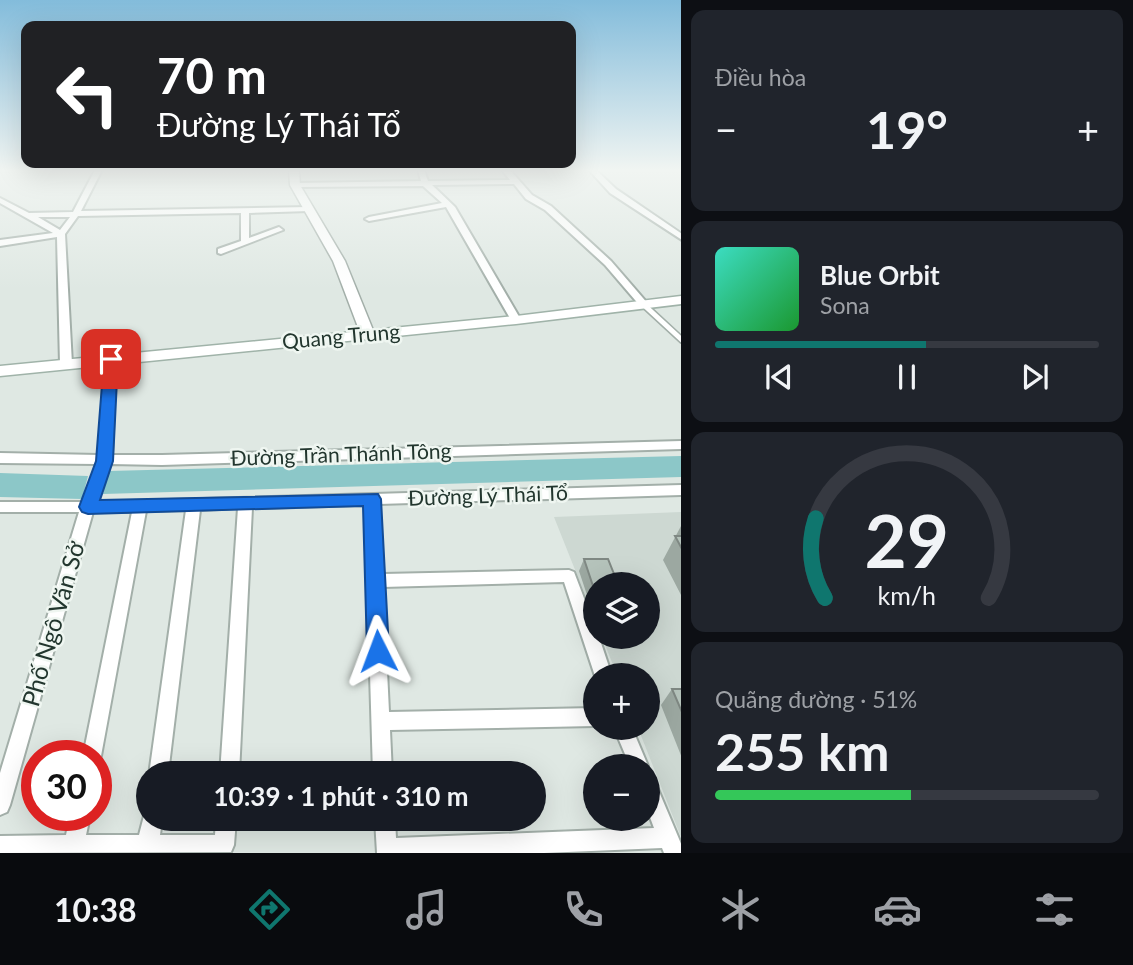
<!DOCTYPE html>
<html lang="vi">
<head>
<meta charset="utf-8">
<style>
	body { margin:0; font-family:Lato,sans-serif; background:#20242c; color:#f1f3f6; height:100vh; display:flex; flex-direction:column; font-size:26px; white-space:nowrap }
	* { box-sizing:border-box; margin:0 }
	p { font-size:23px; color:#9ea1a6 }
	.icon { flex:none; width:38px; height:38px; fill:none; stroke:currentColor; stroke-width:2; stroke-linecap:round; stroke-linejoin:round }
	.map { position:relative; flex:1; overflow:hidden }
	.side { display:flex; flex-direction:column; gap:10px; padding:10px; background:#0d0f14; width:452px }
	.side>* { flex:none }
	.guide { position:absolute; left:21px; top:21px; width:555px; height:147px; border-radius:14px; box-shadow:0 7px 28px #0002; background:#202124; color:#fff; overflow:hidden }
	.buttons { position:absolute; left:583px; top:572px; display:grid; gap:14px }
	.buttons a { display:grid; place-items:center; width:77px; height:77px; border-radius:50%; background:#171b24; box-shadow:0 7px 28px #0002; font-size:35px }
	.speed { position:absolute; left:21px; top:740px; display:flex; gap:14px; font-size:35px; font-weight:700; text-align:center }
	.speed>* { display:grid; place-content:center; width:91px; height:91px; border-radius:50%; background:#171b24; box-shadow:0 7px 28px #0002; line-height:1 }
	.speed .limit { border:10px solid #d22; background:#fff; color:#111 }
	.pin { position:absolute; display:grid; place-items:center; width:60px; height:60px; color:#fff; margin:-30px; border-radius:14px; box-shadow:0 4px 10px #0006 }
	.me { position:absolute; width:77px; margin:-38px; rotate:357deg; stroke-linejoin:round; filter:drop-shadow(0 0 5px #0008) }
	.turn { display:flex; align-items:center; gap:24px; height:147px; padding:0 21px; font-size:32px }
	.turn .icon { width:91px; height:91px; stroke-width:2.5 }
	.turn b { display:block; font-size:49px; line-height:60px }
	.big { font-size:52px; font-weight:700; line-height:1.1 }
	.side .tile { flex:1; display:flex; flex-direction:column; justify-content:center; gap:10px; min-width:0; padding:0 24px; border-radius:14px; background:#20242c }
	.side .dial { align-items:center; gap:0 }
	.dial svg { height:182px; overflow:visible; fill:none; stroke:#363941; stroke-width:7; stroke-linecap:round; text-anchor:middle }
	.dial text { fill:#f1f3f6; stroke:none }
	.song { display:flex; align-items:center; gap:21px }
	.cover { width:84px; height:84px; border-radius:10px; background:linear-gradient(135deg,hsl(170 70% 55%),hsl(130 70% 35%)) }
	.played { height:7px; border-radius:4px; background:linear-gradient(90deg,#0f766e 55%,#363941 55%) }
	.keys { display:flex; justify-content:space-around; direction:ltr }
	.heat { display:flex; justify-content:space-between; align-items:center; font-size:38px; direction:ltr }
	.charge { height:10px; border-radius:5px; background:linear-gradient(90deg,#34c759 51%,#363941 0) }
	.trip { position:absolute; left:136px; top:761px; width:410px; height:70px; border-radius:35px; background:#171b24; box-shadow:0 7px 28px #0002; font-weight:700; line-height:70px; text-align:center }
	.tabs { display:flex; height:112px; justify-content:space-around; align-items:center; background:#090b0e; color:#9ea1a6 }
	.tabs .icon { width:49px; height:49px }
	.tabs .on { color:#0f766e }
	.tabs b { font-size:32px; color:#f1f3f6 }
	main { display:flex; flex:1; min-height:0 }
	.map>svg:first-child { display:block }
</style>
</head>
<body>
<main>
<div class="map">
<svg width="682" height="853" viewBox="0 0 682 853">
	<rect width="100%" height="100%" fill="#dfe8e3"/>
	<path fill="#cdd8d2" d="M681,512V837L638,728H648V676L617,675L602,637H648V584H595V620L554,517Z"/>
	<path fill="#8cc7c8" d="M681,456V477L103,494L108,471Z
		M0,473L88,476L82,499L0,497Z"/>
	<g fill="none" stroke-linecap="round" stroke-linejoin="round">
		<g stroke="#a3afa9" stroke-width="8">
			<path id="service" d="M644,305L682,340"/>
		</g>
		<g stroke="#a3afa9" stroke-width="4">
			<path id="minor" d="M95,170H102L81,211L309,207L313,209L309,211L249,213V238L279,227L283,230L221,254L218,253V249L241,241V213L78,216L65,234L72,364L66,367L60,364L57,237L0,246V240L53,233L0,203V198L29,213L73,212ZM38,217H70L60,230Z
				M418,170H424L428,181L510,180L502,170H510L532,195L551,206L611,261L649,305L644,308L641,307L605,265L545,210L526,199L514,184L432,185L455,207L521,320L516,323L511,320L446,207L369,221L365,219L369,217L442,203L423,186L295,187L291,185L295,183L421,181Z
				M589,170H596L616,189L682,234V240L610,193Z
				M111,356L116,359L112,455H162L682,441V449L162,465L110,464L97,502L682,485V495L379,504L383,574L569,570L574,572L595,627V637H599L612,676H595L564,582L383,587L389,712L595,708V726L390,730L392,774H373L365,505L252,508L239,774H220L238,508L200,510L168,774L149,775L186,510L146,511L101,756L96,764V756H83L132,512H93L10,805L7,812L0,815V773L79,512H0V502H83L97,464L0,463V453L99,455L106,359Z
				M614,728H632L648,766V768V766H630Z
				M648,779L655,782L682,846V853H664L662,848L544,853H377L375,819H395L396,838L654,828L648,812Z
				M149,810V819H162L160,835H215L216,819H236L234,845L231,852L0,853V836L66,835L70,816H90L86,835H139L145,812Z"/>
		</g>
		<g stroke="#a3afa9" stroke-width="3">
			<path id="tertiary" d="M289,170H299L300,185L345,261L375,335L373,338H363L361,335L333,261L290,185Z"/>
		</g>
		<g stroke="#a0b3a9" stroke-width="3">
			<path id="secondary" d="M682,296V304L516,324L0,376V366L516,316Z"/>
		</g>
		<use href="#service" stroke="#fff" stroke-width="5"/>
		<use href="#minor" fill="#fff" fill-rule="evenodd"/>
		<use href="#tertiary" fill="#fff" fill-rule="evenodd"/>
		<use href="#secondary" fill="#fff" fill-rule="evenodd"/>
	</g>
	<path fill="#9ca8a1" d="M682,524V597L663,560Z
		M584,559L595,584V619L579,571Z
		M672,689H682V758L661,705Z"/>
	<path fill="#b5c3bb" stroke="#7f8883" stroke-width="2" d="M675,536H682V549Z
		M584,559H608L618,584H595V592Z
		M672,689H682V712Z"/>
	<linearGradient id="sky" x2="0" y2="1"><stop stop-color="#83bcdb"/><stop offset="0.59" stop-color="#f1f5f2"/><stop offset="1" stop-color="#f1f5f2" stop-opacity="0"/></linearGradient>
	<rect width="682" height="289" fill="url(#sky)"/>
	<path fill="#1a73e8" stroke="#114b97" stroke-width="2" d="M111,354L118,359L113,461L100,500L378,494L381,499L389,651L386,658L378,661L371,658L367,651L363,506L88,514L82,512L79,507L96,461L104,359Z"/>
	<g text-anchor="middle" stroke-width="5" stroke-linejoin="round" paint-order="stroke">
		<g font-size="21" fill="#22362e" stroke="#eff6f1">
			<text transform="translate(341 337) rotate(-5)" y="7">Quang Trung</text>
			<text transform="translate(341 455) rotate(-2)" y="7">Đường Trần Thánh Tông</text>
			<text transform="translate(488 496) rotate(-2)" y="7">Đường Lý Thái Tổ</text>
		</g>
		<g font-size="24" fill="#22362e" stroke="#eff6f1">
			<text transform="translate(54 624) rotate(-74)" y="8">Phố Ngô Văn Sở</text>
		</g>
	</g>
</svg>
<div class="buttons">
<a><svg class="icon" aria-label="layers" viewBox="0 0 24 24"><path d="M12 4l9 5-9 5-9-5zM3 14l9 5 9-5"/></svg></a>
<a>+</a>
<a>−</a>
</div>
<div class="speed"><div class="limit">30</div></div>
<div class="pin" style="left:111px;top:359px;background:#d93025"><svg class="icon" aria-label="arrive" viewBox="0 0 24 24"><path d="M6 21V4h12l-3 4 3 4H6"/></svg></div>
<svg class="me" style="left:378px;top:651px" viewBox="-20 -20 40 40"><path d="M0-17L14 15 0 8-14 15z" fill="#1a73e8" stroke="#fff" stroke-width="4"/></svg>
<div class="trip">10:39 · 1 phút · 310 m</div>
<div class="guide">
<div class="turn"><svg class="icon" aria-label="left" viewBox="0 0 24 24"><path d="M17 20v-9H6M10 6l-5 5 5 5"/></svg><div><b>70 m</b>Đường Lý Thái Tổ</div></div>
</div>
</div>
<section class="side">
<div class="tile"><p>Điều hòa</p>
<div class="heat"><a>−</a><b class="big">19°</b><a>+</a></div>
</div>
<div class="tile">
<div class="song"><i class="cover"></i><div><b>Blue Orbit</b><p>Sona</p></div></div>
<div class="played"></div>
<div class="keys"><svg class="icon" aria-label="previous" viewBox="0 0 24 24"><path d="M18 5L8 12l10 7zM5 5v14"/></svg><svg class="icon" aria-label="pause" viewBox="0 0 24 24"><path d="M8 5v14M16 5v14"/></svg><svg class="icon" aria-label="next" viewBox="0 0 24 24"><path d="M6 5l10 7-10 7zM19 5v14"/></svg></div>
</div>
<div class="tile dial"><svg viewBox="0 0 100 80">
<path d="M14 69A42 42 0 1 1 86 69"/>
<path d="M14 69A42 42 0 0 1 10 34" stroke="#0f766e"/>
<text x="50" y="56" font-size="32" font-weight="700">29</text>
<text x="50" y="72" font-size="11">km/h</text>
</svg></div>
<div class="tile"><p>Quãng đường · 51%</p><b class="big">255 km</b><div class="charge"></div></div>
</section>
</main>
<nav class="tabs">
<b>10:38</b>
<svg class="icon on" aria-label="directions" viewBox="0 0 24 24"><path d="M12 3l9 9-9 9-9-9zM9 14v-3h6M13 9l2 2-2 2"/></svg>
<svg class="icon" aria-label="music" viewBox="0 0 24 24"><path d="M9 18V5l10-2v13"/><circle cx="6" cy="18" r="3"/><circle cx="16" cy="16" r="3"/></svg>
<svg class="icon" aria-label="phone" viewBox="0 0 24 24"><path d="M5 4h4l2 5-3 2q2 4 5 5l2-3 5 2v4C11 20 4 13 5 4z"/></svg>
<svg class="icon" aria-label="climate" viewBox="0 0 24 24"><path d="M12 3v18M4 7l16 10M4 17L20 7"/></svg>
<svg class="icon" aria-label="car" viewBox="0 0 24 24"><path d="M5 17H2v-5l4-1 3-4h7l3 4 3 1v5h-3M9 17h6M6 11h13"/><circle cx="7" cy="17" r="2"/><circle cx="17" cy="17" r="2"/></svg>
<svg class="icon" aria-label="filters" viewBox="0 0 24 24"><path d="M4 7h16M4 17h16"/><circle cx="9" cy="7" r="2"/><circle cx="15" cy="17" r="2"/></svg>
</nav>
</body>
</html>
